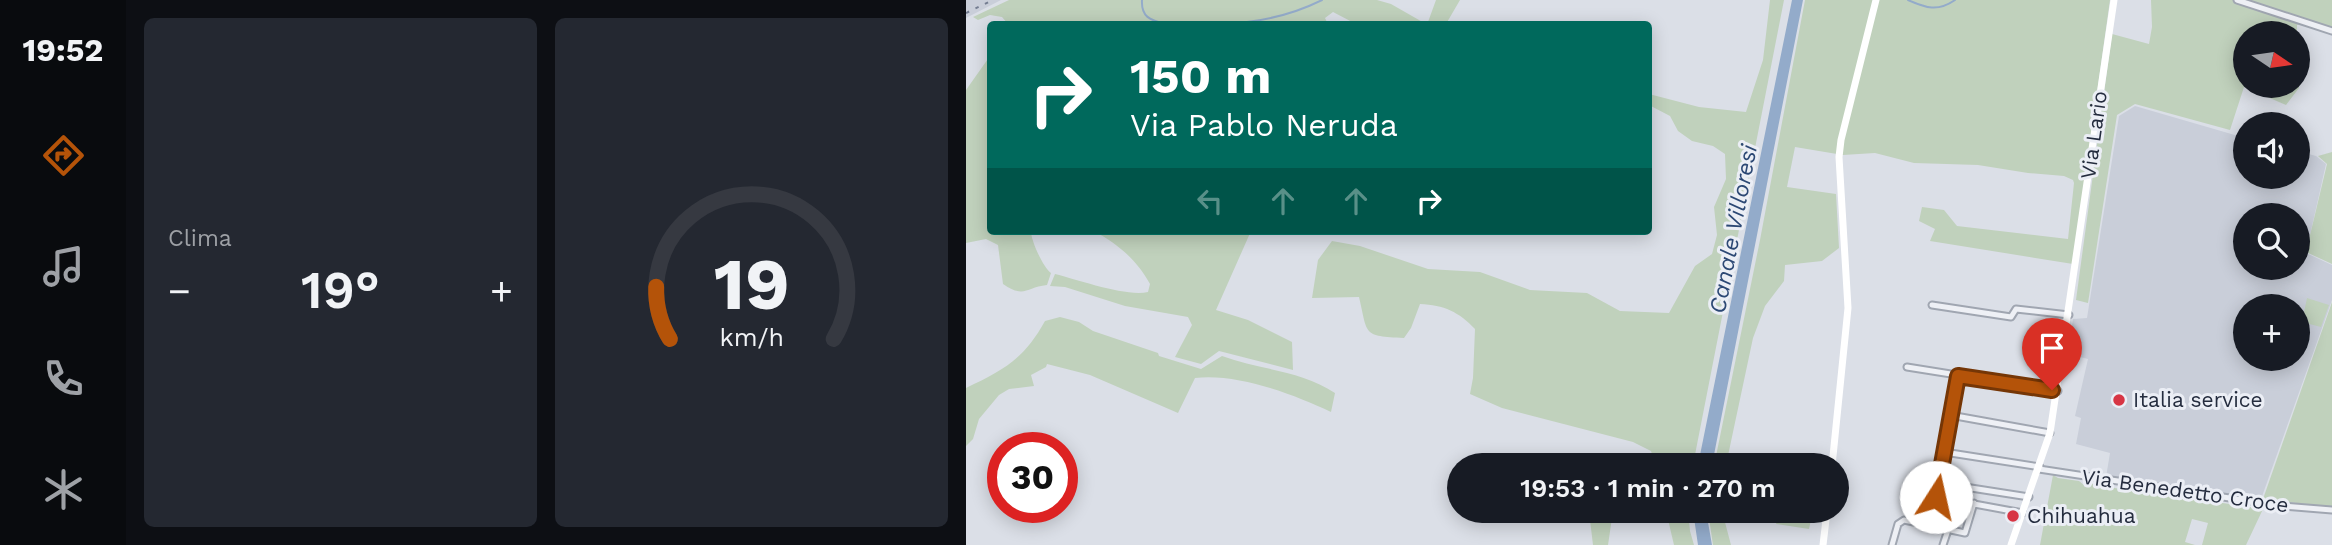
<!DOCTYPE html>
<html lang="it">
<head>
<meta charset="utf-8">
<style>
	body { margin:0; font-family:"Work Sans",sans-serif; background:#242831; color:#f1f3f6; height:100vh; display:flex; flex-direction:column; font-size:26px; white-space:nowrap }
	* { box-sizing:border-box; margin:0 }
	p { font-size:23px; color:#9ea1a6 }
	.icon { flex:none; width:38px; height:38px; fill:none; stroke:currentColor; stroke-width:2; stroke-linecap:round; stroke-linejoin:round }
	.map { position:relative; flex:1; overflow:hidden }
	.drawer { display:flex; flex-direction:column; gap:18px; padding:18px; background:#0d0f14; width:840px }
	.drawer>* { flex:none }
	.banner { position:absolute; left:21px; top:21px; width:665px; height:214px; border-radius:7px; box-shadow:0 4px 18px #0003; background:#00695c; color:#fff; overflow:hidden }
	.needle { width:46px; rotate:103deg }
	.tools { position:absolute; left:1267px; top:21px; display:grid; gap:14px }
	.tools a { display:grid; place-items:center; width:77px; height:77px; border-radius:50%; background:#171b24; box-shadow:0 4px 18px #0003; font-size:35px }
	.speed { position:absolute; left:21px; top:432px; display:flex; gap:14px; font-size:35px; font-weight:700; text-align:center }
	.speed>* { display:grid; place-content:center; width:91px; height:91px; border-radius:50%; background:#171b24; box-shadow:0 4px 18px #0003; line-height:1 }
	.speed .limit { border:10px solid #d22; background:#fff; color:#111 }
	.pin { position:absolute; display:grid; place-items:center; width:60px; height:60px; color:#fff; margin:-72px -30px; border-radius:50% 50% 50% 0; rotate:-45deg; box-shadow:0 0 7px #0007 }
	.pin .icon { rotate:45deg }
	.me { position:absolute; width:77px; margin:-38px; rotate:10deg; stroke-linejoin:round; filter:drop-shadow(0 0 5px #0008) }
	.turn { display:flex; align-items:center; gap:24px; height:147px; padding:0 28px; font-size:32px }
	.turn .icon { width:91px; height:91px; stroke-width:2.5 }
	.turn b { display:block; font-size:49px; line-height:60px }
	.lanes { display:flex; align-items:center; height:66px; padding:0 28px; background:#0003; justify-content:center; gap:35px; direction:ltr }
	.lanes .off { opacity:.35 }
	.big { font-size:52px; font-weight:600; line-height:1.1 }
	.drawer .widget { flex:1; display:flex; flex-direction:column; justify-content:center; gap:10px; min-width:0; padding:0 24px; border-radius:10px; background:#242831 }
	.drawer .dial { align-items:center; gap:0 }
	.dial svg { height:182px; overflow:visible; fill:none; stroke:#363941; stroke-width:7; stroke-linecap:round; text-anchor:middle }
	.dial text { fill:#f1f3f6; stroke:none }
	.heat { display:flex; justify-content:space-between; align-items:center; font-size:38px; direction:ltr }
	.drawer .tiles { flex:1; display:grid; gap:18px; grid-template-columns:repeat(2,1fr) }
	.trip { position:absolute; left:481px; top:453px; width:402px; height:70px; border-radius:35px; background:#171b24; box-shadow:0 4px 18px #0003; font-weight:600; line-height:70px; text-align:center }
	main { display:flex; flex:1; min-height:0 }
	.dock { display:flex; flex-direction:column; width:126px; justify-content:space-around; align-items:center; background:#090b0e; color:#9ea1a6 }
	.dock .icon { width:49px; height:49px }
	.dock .current { color:#b45309 }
	.dock b { font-size:32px; color:#f1f3f6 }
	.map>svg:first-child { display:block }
</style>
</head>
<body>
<main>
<nav class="dock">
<b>19:52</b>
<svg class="icon current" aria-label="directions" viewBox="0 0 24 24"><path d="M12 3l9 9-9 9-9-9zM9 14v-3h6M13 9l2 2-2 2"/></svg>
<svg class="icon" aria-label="music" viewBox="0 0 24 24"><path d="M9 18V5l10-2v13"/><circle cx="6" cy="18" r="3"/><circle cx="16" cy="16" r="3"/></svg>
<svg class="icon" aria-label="phone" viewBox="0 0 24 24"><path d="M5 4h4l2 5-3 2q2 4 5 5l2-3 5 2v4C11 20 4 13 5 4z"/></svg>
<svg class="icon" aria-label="climate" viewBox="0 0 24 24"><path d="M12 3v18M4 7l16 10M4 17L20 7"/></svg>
</nav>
<section class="drawer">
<div class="tiles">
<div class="widget"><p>Clima</p>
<div class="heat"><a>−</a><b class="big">19°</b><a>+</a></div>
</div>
<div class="widget dial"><svg viewBox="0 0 100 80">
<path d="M14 69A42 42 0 1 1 86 69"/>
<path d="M14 69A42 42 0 0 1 8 46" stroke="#b45309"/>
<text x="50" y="56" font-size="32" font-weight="700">19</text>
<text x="50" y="72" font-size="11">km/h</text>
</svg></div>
</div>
</section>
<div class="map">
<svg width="1366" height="545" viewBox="0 0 1366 545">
	<rect width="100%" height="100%" fill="#dbdfe7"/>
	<path fill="#c9ced9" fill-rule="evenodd" d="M0,0H35L0,18Z
		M1169,106L1279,138V177H1332V151L1350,156L1360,164L1340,253L1366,265V300L1294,502L1140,477L1144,453L1110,444L1115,418L1109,416L1122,359L1102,354L1107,319L1121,318L1153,116ZM1279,215H1332V268H1279ZM1279,306H1332V359H1279Z"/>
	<path fill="#c0d1bc" d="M43,0H411L425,4L460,24H390L367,12L359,18L362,24H42L36,17L24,15L12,20L7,17Z
		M470,0H494L480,24H465L462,22Z
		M804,0H818L727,465H648L687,457L685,451L667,442L536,408L504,394L507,378L509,329C493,312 478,305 454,304L445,328L438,338C396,336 402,335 393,297L346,298L352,260L366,241L394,246L462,269L514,272L564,290L621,293L654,311L703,313L729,266L746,254L751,235L748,207L760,179L759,154L747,146L726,141L712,131L704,116L683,105V94L733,107L780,112L797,60Z
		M839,0H1144L1107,264L964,241L969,229L953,221L956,207L978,210L991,226L1102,239L1108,183L1107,180L1098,176L1062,173L1012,165L948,163L909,153L877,155L829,147L821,187L870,194L873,248L856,261L819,265L818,281L799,306L787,338L760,465L748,466L794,240Z
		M1185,0H1366V30L1337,21L1331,25V33H1279V86H1332V56L1333,88L1320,105L1278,87L1264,130L1169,104L1151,115L1122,303L1110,300L1146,34L1183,44L1186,27Z
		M24,56V231H65C65,241 77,267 85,273L81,285C60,287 59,299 37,284L32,245L20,239L0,243V90Z
		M1366,152V264L1340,252L1361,164L1352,156Z
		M128,231H285L250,310L282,320L326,342L327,370L253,351L235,364L209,357L226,325L222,317L159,306L99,287L84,286L89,274C113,280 160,297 182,292L184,284C170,259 153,245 128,231Z
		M1341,298L1363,305L1355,327L1336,322Z
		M1366,302V507L1297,499Z
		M94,317L113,322L127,331L192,353L193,356L235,369L256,356C293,370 335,370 369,393L365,412C327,394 271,373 229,378L212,413L124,375L81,364L80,367L65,375L68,386L43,389L33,395L13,419L7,439L0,446V388C38,370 58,359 79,321Z
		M1087,475L1092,478L1113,481L1119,486L1122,483C1137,485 1171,494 1183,492L1297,509L1280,545H1236L1242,523L1226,519L1219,542L1229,545H1074Z
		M625,511H647L642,545H627L624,520Z
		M700,511H722L724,531L728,545H708Z
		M742,511H756L765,545H747Z
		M816,511H847L843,529L810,524Z"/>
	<path fill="#93abca" d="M826,0H837L746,465H732Z
		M727,511H740L746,545H732Z"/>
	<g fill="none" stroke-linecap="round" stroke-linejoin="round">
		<path stroke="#93abca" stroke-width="2" d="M176,0C175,17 184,20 199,24
			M942,0C960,8 972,12 989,0
			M254,24C289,23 324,16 356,0"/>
		<g stroke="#a0a6b1" stroke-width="9">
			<path id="street" d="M1271,0L1366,31
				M966,305L1045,317L1050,309L1103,315
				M941,367L1092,391
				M992,376L970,497L1057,513
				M984,415L1084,433
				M978,452L1074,467
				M1073,469L1316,506L1366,510
				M973,483L1063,497
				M926,545L932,524L938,520L999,533L1008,503
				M977,545L982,530"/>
		</g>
		<use href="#street" stroke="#eef0f5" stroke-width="5"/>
		<path stroke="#fff" stroke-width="7" d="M866,466L882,308L873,157L875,140L910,0
			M857,545L861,511
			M1045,545L1084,433L1148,0"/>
		<path stroke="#747d91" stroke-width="2" stroke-dasharray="3.5 7" stroke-linecap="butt" d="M0,13L27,0"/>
	</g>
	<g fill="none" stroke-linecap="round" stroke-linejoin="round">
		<g stroke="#753606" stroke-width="18">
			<path id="route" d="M970,497L992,376L1086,390"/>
		</g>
		<use href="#route" stroke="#b45309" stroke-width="12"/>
	</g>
	<g fill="#d73544" stroke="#ebeef5" stroke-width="2.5">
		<circle cx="1153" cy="400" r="7"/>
		<circle cx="1047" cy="516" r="7"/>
	</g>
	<g text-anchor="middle" stroke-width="6" stroke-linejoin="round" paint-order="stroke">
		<g font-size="21" fill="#242c3e" stroke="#ebeef5">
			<text transform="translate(1128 135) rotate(-82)" y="7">Via Lario</text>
			<text transform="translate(1219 491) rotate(8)" y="7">Via Benedetto Croce</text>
		</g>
		<g font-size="21" fill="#242c3e" stroke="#ebeef5" text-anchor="start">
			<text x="1167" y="407">Italia service</text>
			<text x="1061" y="523">Chihuahua</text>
		</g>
		<g font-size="23" font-style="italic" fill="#2c4874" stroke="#ebeef5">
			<text transform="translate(767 229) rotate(-79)" y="8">Canale Villoresi</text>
		</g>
	</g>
</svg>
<div class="tools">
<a><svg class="needle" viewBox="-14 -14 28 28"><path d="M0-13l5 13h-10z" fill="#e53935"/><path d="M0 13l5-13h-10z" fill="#9ea1a6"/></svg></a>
<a><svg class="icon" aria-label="sound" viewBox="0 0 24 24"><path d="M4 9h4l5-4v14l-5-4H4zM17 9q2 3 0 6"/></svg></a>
<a><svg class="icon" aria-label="search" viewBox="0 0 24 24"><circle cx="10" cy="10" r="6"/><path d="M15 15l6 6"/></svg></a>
<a>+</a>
</div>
<div class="speed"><div class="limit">30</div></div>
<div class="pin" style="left:1086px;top:390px;background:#d93025"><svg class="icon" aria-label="arrive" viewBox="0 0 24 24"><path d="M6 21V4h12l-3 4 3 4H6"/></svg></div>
<svg class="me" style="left:970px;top:497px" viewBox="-20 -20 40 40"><circle r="19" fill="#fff"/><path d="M0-13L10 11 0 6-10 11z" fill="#b45309"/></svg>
<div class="trip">19:53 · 1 min · 270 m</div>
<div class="banner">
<div class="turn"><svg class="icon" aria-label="right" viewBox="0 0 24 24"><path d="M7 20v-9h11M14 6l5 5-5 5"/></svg><div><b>150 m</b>Via Pablo Neruda</div></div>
<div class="lanes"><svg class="icon off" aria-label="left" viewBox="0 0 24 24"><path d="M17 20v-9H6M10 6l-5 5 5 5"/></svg><svg class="icon off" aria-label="ahead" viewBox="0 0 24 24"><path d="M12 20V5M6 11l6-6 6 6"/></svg><svg class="icon off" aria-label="ahead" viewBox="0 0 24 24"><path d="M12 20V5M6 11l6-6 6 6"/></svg><svg class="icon" aria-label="right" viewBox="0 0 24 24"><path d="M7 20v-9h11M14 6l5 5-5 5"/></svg></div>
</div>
</div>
</main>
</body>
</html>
